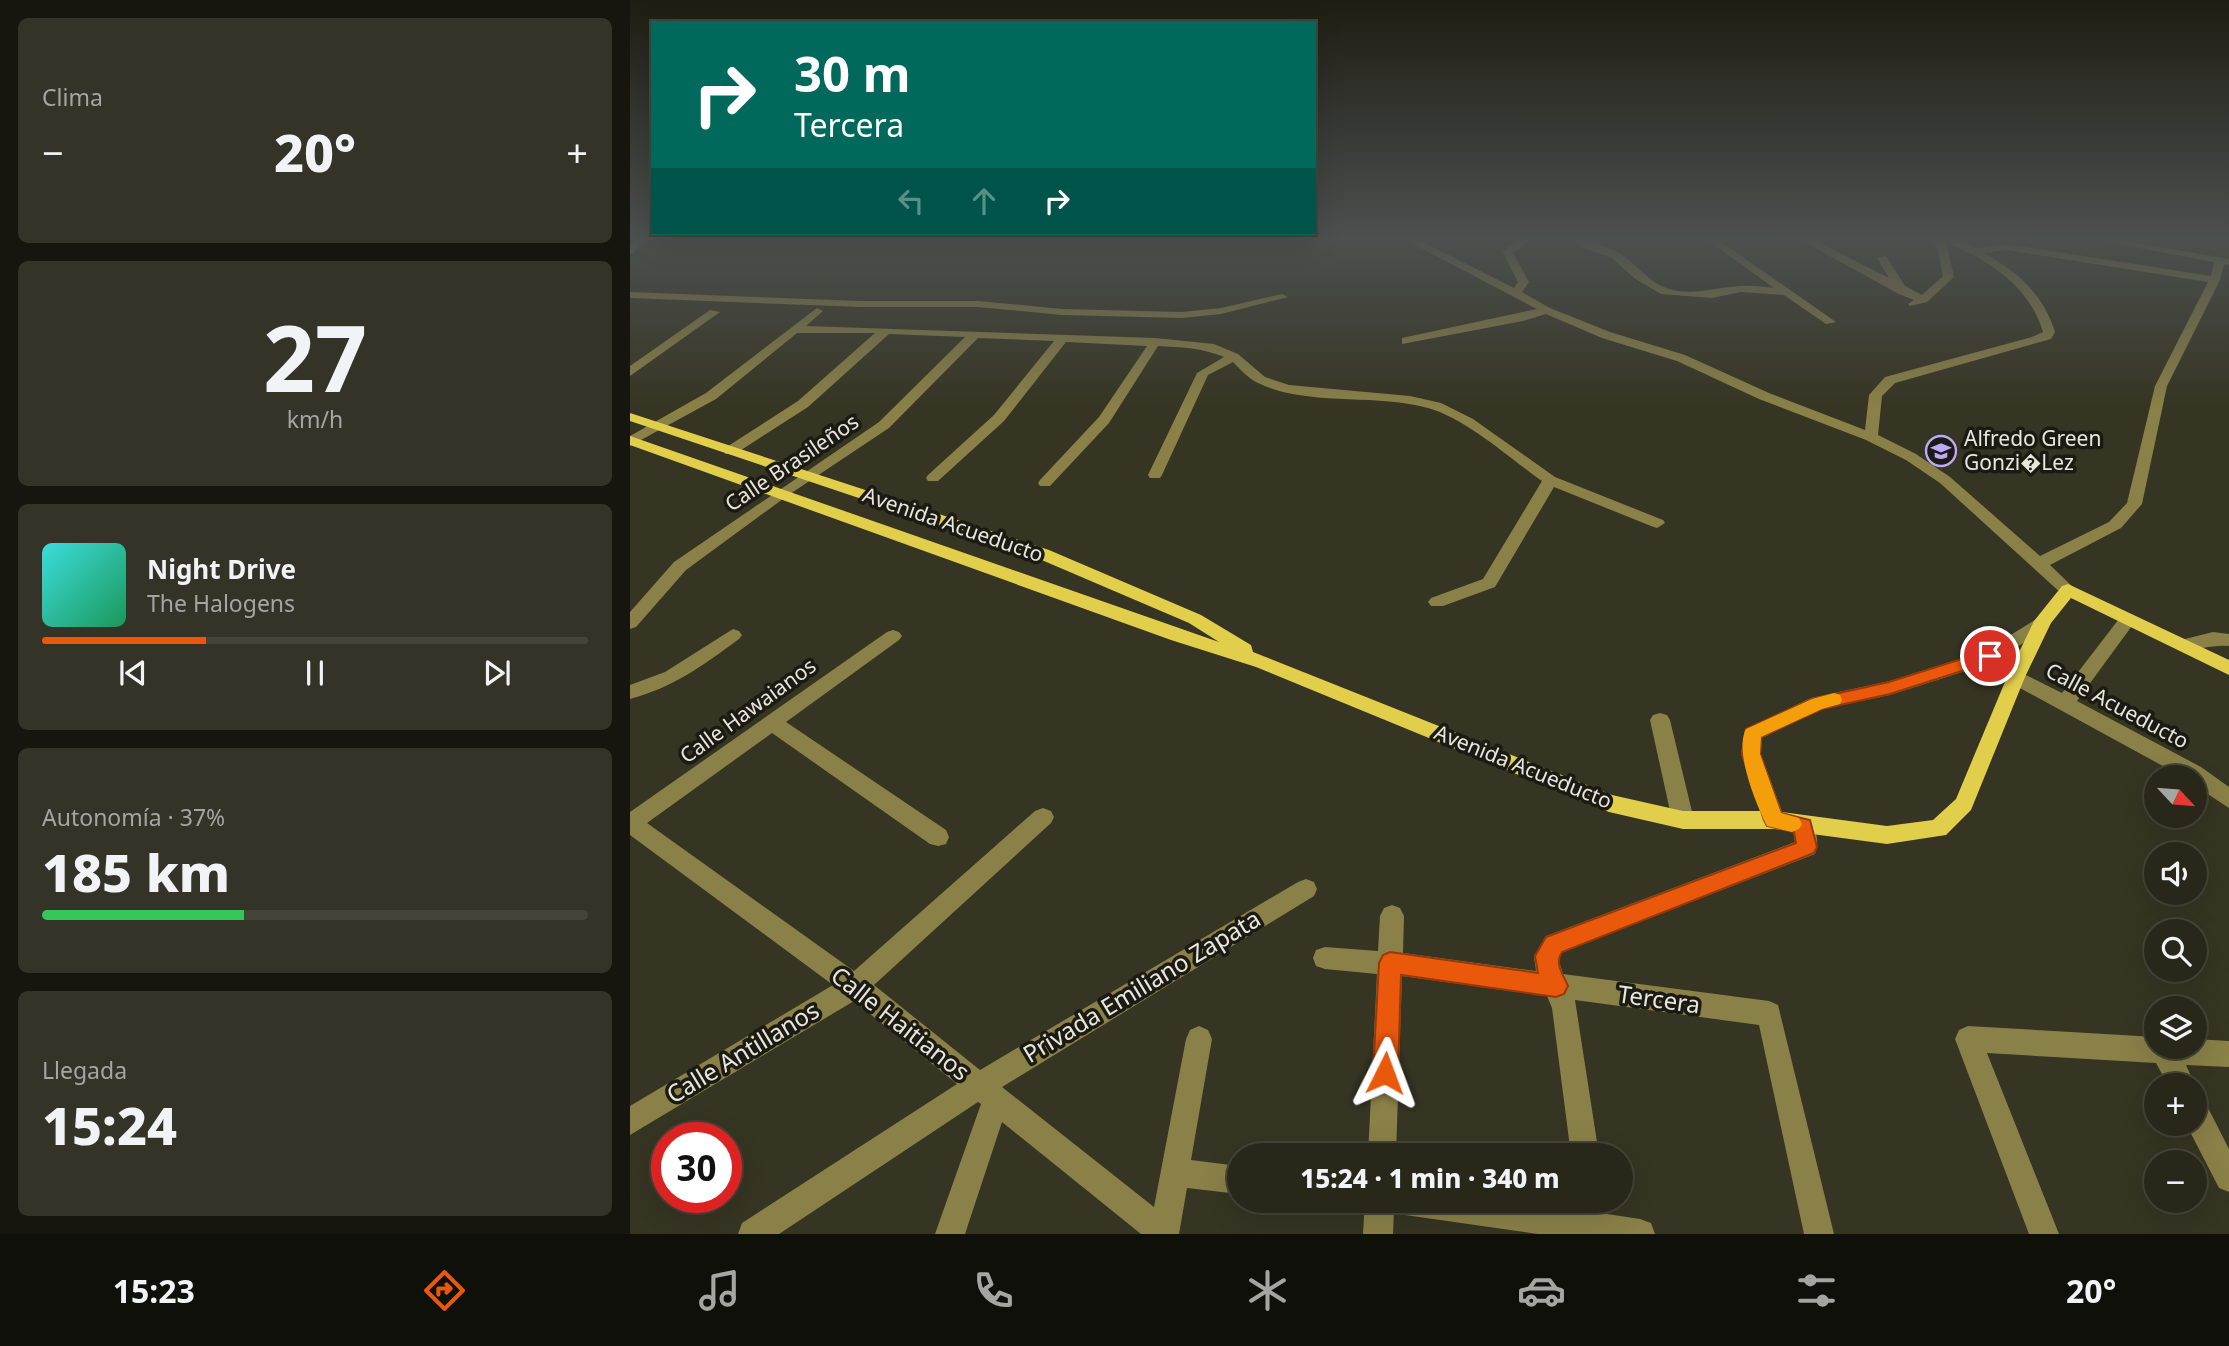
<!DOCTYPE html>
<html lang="es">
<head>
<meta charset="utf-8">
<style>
	body { margin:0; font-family:"Noto Sans",sans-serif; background:#343327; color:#f1f3f6; height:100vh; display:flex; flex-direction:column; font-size:26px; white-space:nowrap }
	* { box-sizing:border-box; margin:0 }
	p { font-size:23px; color:#a5a5a2 }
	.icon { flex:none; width:38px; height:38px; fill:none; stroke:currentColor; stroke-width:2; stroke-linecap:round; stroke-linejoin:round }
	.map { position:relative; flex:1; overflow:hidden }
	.sheet { display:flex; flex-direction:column; gap:18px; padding:18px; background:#16150e; width:630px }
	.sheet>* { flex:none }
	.hud { position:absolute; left:21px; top:21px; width:665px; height:214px; border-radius:0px; box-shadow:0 7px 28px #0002,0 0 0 2px #444439; background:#00695c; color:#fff; overflow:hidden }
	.needle { width:46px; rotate:116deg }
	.controls { position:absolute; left:1514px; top:765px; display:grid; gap:14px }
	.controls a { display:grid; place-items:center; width:63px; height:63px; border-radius:50%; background:#28271a; box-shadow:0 7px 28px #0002,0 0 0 2px #444439; font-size:35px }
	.speed { position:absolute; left:21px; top:1122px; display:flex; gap:14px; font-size:35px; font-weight:700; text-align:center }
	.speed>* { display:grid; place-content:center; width:91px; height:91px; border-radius:50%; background:#28271a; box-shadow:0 7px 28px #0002,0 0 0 2px #444439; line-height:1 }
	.speed .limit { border:10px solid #d22; background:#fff; color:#111 }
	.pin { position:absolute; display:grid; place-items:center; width:60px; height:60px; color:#fff; margin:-30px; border:4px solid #fff; border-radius:50%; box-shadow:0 2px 7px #0007 }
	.me { position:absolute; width:77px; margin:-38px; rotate:3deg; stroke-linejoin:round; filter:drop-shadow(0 0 5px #0008) }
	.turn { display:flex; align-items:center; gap:24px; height:147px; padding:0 28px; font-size:32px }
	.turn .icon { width:91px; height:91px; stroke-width:2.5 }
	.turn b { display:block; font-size:49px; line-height:60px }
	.lanes { display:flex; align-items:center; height:66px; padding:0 28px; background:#0003; justify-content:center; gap:35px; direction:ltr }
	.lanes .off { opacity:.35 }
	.big { font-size:52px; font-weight:800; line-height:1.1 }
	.sheet .tile { flex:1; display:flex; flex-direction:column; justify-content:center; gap:10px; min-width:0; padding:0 24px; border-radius:10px; background:#343327 }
	.sheet .dial { align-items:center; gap:0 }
	.dial b { font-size:91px; line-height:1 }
	.song { display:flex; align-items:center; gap:21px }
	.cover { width:84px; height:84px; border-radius:10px; background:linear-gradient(135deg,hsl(180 70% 55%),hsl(150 70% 35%)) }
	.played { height:7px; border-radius:4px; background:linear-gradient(90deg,#ea580c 30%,#444439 30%) }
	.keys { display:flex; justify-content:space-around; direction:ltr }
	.heat { display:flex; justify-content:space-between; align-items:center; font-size:38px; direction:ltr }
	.charge { height:10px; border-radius:5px; background:linear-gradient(90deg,#34c759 37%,#444439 0) }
	.trip { position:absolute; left:597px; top:1143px; width:406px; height:70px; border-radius:35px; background:#28271a; box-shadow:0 7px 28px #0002,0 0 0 2px #444439; font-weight:800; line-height:70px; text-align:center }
	.menu { display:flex; height:112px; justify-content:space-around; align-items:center; background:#10100a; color:#a5a5a2 }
	.menu .icon { width:49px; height:49px }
	.menu .active { color:#ea580c }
	.menu b { font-size:32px; color:#f1f3f6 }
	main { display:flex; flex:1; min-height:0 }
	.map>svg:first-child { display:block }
</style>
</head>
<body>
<main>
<section class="sheet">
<div class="tile"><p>Clima</p>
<div class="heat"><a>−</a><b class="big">20°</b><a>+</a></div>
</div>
<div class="tile dial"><b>27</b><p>km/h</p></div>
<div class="tile">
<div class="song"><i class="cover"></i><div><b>Night Drive</b><p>The Halogens</p></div></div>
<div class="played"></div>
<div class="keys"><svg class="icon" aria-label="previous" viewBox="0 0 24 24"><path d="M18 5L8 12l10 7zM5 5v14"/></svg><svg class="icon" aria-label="pause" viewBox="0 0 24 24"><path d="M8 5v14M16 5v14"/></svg><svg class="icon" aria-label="next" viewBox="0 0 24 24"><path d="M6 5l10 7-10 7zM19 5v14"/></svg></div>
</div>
<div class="tile"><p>Autonomía · 37%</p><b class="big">185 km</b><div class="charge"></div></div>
<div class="tile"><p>Llegada</p><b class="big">15:24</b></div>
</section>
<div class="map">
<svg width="1599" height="1234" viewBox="0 0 1599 1234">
	<rect width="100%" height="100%" fill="#363422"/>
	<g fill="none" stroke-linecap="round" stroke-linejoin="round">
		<path fill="#8a8148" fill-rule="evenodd" d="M5,237H15L4,253L0,254V244Z
			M770,237H783L884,288L888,282L873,253L874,250L892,237H904L883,253L899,282L892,292L920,308L980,332L1055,355L1139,393L1235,430L1239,395L1255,377L1402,337L1413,332C1402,296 1377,274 1345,256C1334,250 1320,245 1311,237H1324L1345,248L1377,244L1581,276L1584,262L1450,237H1472L1599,259V265L1594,264L1590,280L1537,386L1512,504L1491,528L1420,565L1446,590L1438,596L1432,594L1310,483L1276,460L1236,440L1129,399L1047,361L972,338L916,314L893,321L772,344V338L907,309ZM1377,250L1578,282L1525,386L1497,503L1479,522L1410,556L1320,477L1286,454L1248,435L1252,396L1265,383L1421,339L1425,332C1413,294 1388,272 1354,253Z
			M938,237C949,237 978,247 989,253C1006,263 1017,281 1036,288C1060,297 1087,287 1111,286C1122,285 1133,287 1144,288L1073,237H1084L1206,322L1196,324L1154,295L1111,292L1082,298L1031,294L1004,278L981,257L953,248Z
			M1165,237H1178L1259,278L1247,258L1256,256L1275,286L1292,295L1313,276L1307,246L1300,237H1310L1317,245L1324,277L1297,302L1280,306L1278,304L1284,300L1269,294Z
			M0,292L231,301H348L432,309L552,312L591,308L652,294L658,297L591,314L552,318L432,315L348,307H231L0,298Z
			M187,308L193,311L176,326L525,338L584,344L608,354L635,377L659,385L780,396L811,403L843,419L925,477L1033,520L1035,523L1027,528L1021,526L924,487L865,587L813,606H801L798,602L801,598L853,579L912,481C879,458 837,419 798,408C745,393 678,407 628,383C619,379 610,369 603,362L578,375L532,475L530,478H520L518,475L567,373L594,357C573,348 551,347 528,346L479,423L420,486H410L408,483L410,480L469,417L517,346L436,342L374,421L308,481H298L296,478L298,475L364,415L424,341L348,338L259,428L157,496L56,570L6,627L0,629V612L44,562L249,422L335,337L259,334L178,407L105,454H95V448L168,401L245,333H167L86,399L0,446V436L76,393Z
			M80,310L90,312L0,376V366Z
			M1498,613L1507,619L1447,701L1571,767L1599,787V808L1564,785V777H1553L1379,682L1377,677L1379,672L1386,670L1432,693L1492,615Z
			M1413,615L1422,621L1419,625L1367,661L1260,695L1192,709L1132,738L1131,754L1155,820L1152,826L1144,829L1136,826L1111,754L1115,729L1181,698L1260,681L1355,651Z
			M103,629L109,631L112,635L109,639C74,665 42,688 0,699V685L35,672Z
			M263,630L269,632L272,636L269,640L156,722L316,830L319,837L316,844L308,846L300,844L142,733L17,823L224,971L405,811L413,808L421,811L424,817L421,823L244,985L350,1070L668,882L676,879L684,882L687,889L684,896L372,1087L524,1207L556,1039L560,1030L569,1026L578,1030L582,1039L561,1160L609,1166V1194L557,1188L549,1234H511L372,1122L335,1234H305L351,1104L348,1102L149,1234H108L112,1223L327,1084L224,1001L0,1135V1106L203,985L0,835V812L257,632Z
			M1583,632L1599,634V646C1581,644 1559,653 1547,649L1544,645L1547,641Z
			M1030,713L1037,715L1040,720L1064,820L1061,826L1053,829L1045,826L1042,820L1020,720L1023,715Z
			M1173,817L1181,820C1186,830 1190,843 1185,854L932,952L928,958L933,974L1139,1001L1148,1005L1204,1234H1174L1129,1025L945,1000L969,1155H941L922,1008L917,996L772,976L766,1155H738L747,974L695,969L686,966L683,958L686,950L695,947L748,951L750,916L754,908L762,905L770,908L774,916L773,953L906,971L904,956L916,936L1165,842L1162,826L1165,820Z
			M1338,1026L1526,1037V1046H1564V1039L1599,1041V1067L1556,1065L1565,1085L1564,1087V1085H1538L1526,1063L1357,1053L1429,1234H1399L1325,1039L1329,1030Z
			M1564,1097L1574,1100L1599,1149V1192L1589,1188L1556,1124H1564Z
			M735,1200H880L948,1210L947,1200H976L977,1214L1010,1219L1021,1223L1025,1234H908L775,1215L764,1209L763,1234H733Z"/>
		<path fill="#e1ce4b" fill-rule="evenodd" d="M0,413L419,550L571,615L621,645L623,652L982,795L1053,811H1144L1257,826L1303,820L1326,799L1377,677L1404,621L1432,586L1438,584L1599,660V675L1441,598L1421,623L1395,677L1341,810L1316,835L1257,844L1144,829H1053L979,812L626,667L541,640L0,445V436L589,642L559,623L407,558L0,421Z"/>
	</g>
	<linearGradient id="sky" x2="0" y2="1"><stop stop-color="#1e1d13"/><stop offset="0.58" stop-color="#4c504f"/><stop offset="1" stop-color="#4c504f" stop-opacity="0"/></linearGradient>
	<rect width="1599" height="410" fill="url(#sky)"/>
	<path fill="#ea580c" stroke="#983908" stroke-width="2" d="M1360,650L1369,656L1366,660L1260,694L1192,709L1131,737L1130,754L1151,813L1180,820L1187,847L1184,853L932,952C924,964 933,974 938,986L934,994L926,997L771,975L768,1073L764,1081L755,1085L747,1081L743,1073L749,963L753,955L760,952L908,973L905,956L916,937L1166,843L1164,832L1137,826L1134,820L1112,754L1116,729L1182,699L1259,682Z"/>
	<path fill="#f59e0b" d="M1204,693L1210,695L1212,700L1210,704L1192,709L1131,737L1130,754L1151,813L1169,818L1172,824L1169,829L1162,832L1137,826C1126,804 1104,751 1116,729L1182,699Z"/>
	<defs>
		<g id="school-ring" transform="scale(1.575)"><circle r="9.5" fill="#1c1b13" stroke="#bda9f5" stroke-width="1.5"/><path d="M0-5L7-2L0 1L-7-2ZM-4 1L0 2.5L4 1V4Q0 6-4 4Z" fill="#bda9f5"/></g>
	</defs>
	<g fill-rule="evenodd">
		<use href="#school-ring" x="1311" y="451"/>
	</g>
	<g text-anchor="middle" stroke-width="7" stroke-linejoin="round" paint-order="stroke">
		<g font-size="21" fill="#e9e7dc" stroke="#1c1b13" text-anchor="start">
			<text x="1334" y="446">Alfredo Green<tspan x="1334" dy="24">Gonzi�Lez</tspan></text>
		</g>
		<g font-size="21" fill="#e9e7dc" stroke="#1c1b13">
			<text transform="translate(162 463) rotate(-34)" y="7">Calle Brasileños</text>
			<text transform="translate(323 525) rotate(19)" y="7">Avenida Acueducto</text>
			<text transform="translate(1487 706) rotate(28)" y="7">Calle Acueducto</text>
			<text transform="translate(118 711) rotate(-36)" y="7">Calle Hawaianos</text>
			<text transform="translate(893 767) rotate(22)" y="7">Avenida Acueducto</text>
		</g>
		<g font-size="24" fill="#e9e7dc" stroke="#1c1b13">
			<text transform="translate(512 987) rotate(-31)" y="8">Privada Emiliano Zapata</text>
			<text transform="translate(1029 1000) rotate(8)" y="8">Tercera</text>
			<text transform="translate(270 1024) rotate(38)" y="8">Calle Haitianos</text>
			<text transform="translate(113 1053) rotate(-31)" y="8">Calle Antillanos</text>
		</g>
	</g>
</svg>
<div class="controls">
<a><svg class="needle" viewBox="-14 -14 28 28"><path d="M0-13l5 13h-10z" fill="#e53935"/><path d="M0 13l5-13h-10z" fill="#a5a5a2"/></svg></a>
<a><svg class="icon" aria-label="sound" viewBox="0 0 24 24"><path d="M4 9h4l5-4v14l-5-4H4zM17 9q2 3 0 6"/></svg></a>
<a><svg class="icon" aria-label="search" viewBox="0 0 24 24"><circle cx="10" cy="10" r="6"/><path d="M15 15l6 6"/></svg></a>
<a><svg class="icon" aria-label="layers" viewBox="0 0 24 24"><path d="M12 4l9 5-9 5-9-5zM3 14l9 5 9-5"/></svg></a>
<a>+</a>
<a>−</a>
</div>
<div class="speed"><div class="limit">30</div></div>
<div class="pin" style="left:1360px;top:656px;background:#d93025"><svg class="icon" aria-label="arrive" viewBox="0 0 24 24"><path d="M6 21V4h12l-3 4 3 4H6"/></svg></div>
<svg class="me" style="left:755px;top:1073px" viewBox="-20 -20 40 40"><path d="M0-17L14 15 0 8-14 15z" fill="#ea580c" stroke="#fff" stroke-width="4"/></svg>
<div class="trip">15:24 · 1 min · 340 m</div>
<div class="hud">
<div class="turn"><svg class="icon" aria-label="right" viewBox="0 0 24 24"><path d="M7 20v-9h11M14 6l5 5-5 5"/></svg><div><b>30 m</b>Tercera</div></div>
<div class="lanes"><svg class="icon off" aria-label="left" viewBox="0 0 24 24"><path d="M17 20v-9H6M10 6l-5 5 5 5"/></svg><svg class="icon off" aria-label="ahead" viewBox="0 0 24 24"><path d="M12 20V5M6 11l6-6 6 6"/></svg><svg class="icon" aria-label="right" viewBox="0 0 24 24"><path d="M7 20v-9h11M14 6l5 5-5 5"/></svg></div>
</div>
</div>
</main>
<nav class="menu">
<b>15:23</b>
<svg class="icon active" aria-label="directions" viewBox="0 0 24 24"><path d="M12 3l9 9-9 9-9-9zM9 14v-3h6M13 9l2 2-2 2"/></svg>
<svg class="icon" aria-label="music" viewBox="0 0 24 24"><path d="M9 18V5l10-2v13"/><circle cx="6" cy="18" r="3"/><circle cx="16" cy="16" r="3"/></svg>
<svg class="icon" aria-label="phone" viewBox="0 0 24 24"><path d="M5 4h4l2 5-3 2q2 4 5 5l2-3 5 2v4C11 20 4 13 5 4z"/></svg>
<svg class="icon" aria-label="climate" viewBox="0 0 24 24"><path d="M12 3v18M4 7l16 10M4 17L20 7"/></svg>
<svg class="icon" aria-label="car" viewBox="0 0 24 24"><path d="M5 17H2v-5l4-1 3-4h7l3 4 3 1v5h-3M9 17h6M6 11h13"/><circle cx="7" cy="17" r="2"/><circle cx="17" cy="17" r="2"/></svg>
<svg class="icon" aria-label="filters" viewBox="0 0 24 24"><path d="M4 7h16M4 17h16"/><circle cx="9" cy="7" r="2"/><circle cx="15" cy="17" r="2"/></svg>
<b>20°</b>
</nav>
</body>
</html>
